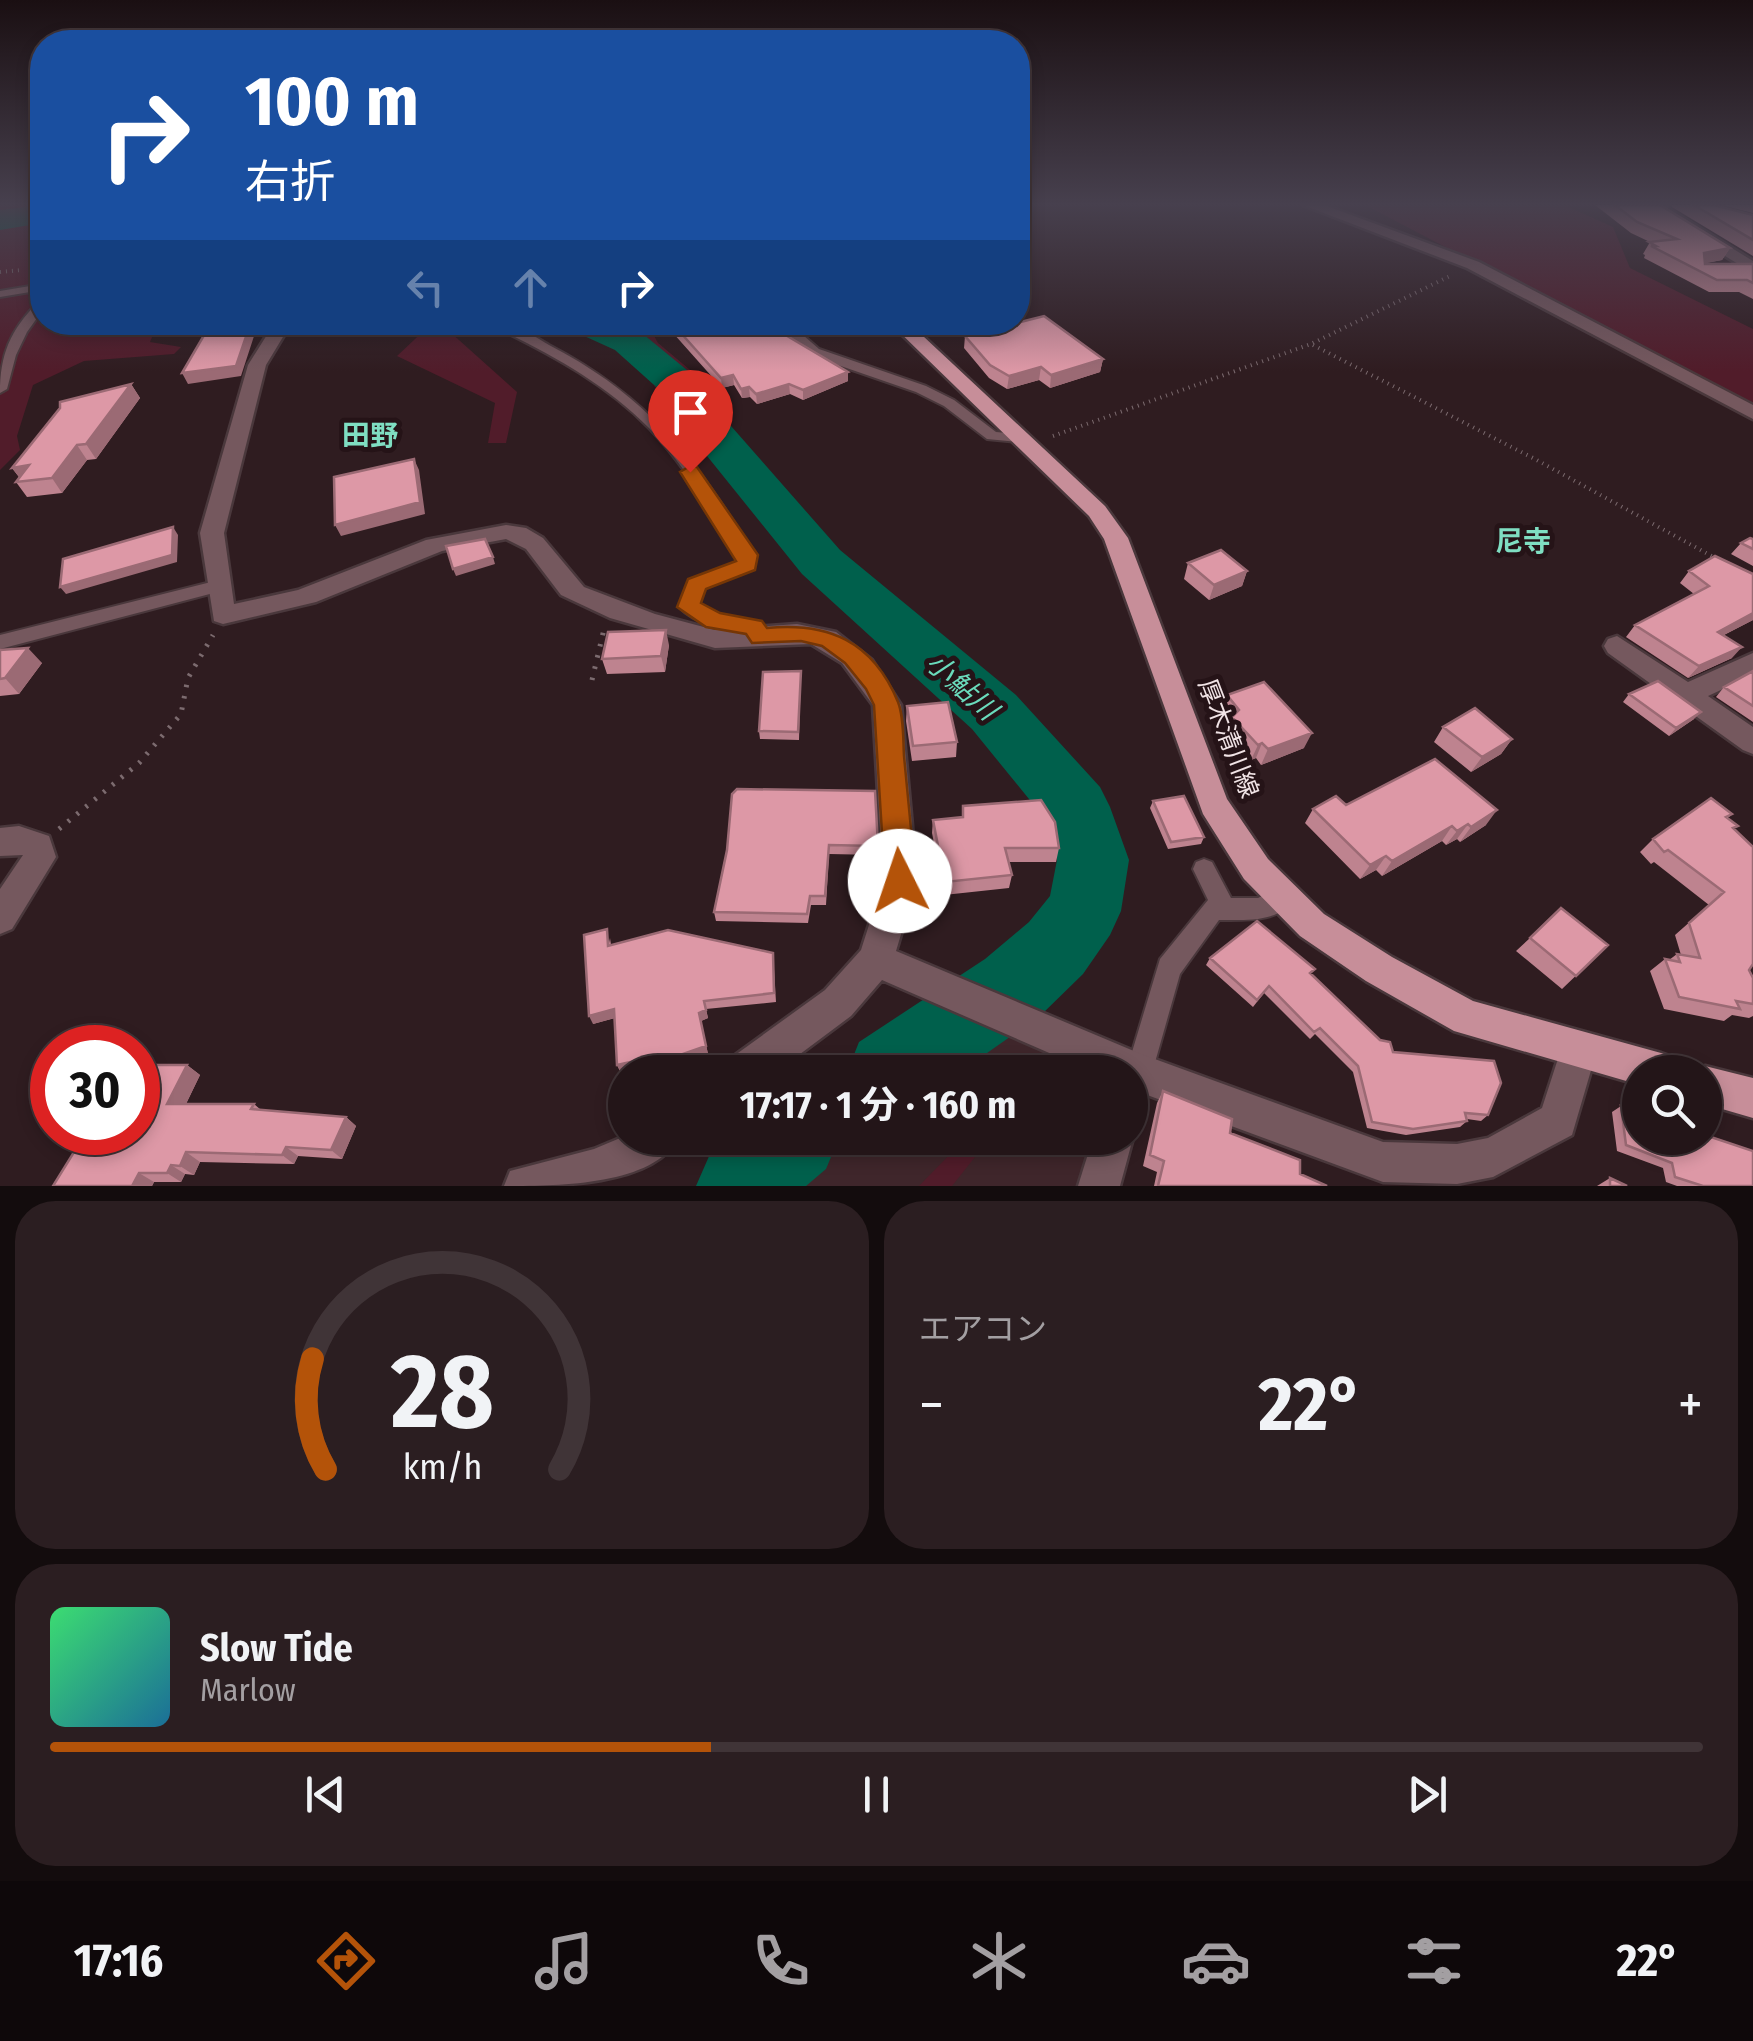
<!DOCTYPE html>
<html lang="ja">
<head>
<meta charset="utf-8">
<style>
	body { margin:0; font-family:"Fira Sans Condensed","Noto Sans JP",sans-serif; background:#2b1e21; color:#f1f3f6; height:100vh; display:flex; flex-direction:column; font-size:38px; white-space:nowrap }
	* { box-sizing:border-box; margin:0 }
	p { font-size:32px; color:#a39fa2 }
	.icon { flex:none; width:55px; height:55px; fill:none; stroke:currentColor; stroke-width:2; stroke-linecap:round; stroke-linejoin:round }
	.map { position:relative; height:1186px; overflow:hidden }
	.side { display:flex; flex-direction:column; gap:15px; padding:15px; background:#130c0d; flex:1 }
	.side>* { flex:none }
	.banner { position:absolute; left:30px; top:30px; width:1000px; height:305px; border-radius:40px; box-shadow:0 5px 15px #0003,0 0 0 2px #403437; background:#1a4fa0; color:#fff; overflow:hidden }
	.controls { position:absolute; left:1622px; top:1055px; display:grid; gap:20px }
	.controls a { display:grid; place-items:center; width:100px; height:100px; border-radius:50%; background:#231518; box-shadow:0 5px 15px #0003,0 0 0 2px #403437; font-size:50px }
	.speed { position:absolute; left:30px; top:1025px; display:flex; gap:20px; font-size:50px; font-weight:700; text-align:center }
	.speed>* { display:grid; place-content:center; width:130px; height:130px; border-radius:50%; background:#231518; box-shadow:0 5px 15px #0003,0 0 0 2px #403437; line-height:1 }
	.speed .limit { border:15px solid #d22; background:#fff; color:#111 }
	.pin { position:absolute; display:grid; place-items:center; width:85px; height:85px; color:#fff; margin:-102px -42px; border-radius:50% 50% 50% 0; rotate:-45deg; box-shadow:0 0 10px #0007 }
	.pin .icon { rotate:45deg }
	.me { position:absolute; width:110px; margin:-55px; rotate:356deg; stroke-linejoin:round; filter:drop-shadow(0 0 8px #0008) }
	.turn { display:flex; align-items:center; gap:35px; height:210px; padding:0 50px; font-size:45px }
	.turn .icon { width:130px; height:130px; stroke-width:2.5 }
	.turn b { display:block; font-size:70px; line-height:85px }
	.lanes { display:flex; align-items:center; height:95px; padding:0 50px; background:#0003; justify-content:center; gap:50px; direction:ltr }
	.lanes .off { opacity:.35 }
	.big { font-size:75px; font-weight:700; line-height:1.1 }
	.side .widget { flex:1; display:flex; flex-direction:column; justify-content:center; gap:15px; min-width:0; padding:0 35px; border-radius:40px; background:#2b1e21 }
	.side .dial { align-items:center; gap:0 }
	.dial svg { height:260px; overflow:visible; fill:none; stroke:#403437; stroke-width:7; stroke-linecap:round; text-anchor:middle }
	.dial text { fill:#f1f3f6; stroke:none }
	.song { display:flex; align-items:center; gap:30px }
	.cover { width:120px; height:120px; border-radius:15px; background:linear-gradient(135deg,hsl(140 70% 55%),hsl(200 70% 35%)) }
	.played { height:10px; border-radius:5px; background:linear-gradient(90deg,#b45309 40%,#403437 40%) }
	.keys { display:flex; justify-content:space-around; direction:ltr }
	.heat { display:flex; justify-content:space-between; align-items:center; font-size:55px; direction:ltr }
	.side .tiles { flex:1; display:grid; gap:15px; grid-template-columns:1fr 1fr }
	.widget:last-child { grid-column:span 2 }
	.trip { position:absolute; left:608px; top:1055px; width:540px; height:100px; border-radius:50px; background:#231518; box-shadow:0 5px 15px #0003,0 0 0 2px #403437; font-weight:700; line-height:100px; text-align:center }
	.dock { display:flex; height:160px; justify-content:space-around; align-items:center; background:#0e080a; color:#a39fa2 }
	.dock .icon { width:70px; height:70px }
	.dock .selected { color:#b45309 }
	.dock b { font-size:45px; color:#f1f3f6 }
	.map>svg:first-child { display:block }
</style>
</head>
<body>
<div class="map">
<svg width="1753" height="1186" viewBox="0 0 1753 1186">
	<rect width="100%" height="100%" fill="#2f1c20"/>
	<path fill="#3f262b" d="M999,1027L1099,1072H904L959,1034Z
		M816,1138H1098L1085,1186H763Z"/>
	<path fill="#511c2a" d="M0,205H42V322L158,323L150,342L181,347L174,354L84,361L33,385L17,436L20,450L0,470Z
		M1365,205H1564L1613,227L1630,268L1753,329V408Z
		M432,323H440L517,392L506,443H488L495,403L397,356Z
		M581,323H647L658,343L733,406L690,422L654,386L658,368Z
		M966,1138H990L952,1186H919Z"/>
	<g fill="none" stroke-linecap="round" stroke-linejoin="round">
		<path fill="#00604c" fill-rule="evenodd" d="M42,205V223L0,230V210Z
			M566,322H618L643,334L693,375L731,426L840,550L1016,695L1100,787L1110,807L1129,860L1121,911L1110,935L1083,974L1041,1015L960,1072H847L859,1042L985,959L1029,922L1050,896L1057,860L1046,820L972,729L802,574L699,446L663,393L615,350L571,330Z
			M724,1138H839L826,1169L806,1186H696L710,1154Z"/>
		<g stroke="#4a383c" stroke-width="4">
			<path id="service" d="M42,284V290L0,297V291Z
				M38,302H42V311L27,332L16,355L7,389L0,393C0,354 10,331 38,302Z
				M774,322H788L819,349L926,386L954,400L996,432L1019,434L1026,438L1019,442L987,439L944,406L916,392L809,355Z
				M501,324C517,324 535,337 549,345C653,399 694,460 755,555L753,569L703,589L698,604L719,615L759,622L769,637L766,642H754L747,633C722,629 697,625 679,607L690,581L739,562V555C711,512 685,465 649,428C607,385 554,356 501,330Z
				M219,580L225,582L228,586L225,590L0,649V635Z
				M1204,859L1212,862L1231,898H1258L1284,885L1292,888L1296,896C1283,923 1244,920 1219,920L1180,974L1152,1073L1149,1083L1139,1086L1130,1083V1072H1126L1160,959L1208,900L1193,869L1196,862Z"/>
		</g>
		<g stroke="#4a383c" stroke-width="5">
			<path id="minor" d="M1018,205H1029L1018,210Z
				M1303,205H1324L1479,262L1753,405V419L1467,268Z
				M1655,205H1669L1668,209L1753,261V273L1656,214Z
				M275,322H292L266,365L224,533L234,604L298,590L426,540L506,525L526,528L543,538L584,587L655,614L715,630L797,624L836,632L872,660L901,705L917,881L896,951L1141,1054L1383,1142L1457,1144L1488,1138L1542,1108L1565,1037L1578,1031L1591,1037L1597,1050L1572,1135L1493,1177L1457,1184L1383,1182L1139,1092L1130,1088V1072H1093L882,980L851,1016L776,1072H726L731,1058L825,990L861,950L883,881L873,705L842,663L811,644L715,648L610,618L561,595L526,549L506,539L442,551L316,602L223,624L214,621L200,533L248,365Z
				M1617,636L1688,682L1753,653V675L1708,696L1753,727V754L1743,750L1608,653L1604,646L1608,639Z
				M19,826L49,836L56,857L12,929L0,934V889L23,855L0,856V828Z
				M1130,1130L1133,1138L1120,1186H1078L1093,1138H1130Z
				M625,1136L678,1138C654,1186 555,1186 504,1186L510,1171L594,1149Z"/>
		</g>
		<g stroke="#4a383c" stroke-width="5">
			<path id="primary" d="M889,322H908L1105,506L1128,538L1227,799L1268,859L1324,914L1392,957L1473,1001L1661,1053L1675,1058L1680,1072H1640V1085L1454,1031L1366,981L1300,936L1244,879L1203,814L1104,539L1089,516Z
				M1705,1066L1753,1078V1118L1705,1104V1072H1691Z"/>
		</g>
		<path stroke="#7c6b6f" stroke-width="4" stroke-dasharray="1 5" stroke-linecap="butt" d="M0,272L22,270
			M1313,345L1533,458L1717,559
			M1053,436L1311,344L1450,276"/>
		<path stroke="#7c6b6f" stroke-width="5" stroke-dasharray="2.5 9" stroke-linecap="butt" d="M592,680L604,629
			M59,829L139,763L181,714L188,678L213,635"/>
		<use href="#service" fill="#75585e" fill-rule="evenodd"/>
		<use href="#minor" fill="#75585e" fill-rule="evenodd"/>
		<use href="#primary" fill="#c78e99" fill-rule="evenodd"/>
	</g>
	<path fill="#be838f" d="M1595,205H1660L1730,248L1722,260L1705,263L1753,264V299L1739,292H1709L1644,258L1645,255L1643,254L1650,242L1631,233Z
		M1672,205H1714L1753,215V256L1672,207Z
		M1721,205H1753V213Z
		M794,322H853L806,333Z
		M672,323L785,334L848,372V381L803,400L790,394L757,404L750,397L742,398L734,385L722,388L673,333Z
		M965,336L1103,359L1100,372L1050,388L1039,380L1007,389L989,378L964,348Z
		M131,384L140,398L96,459L87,460L62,493L27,497L16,482L19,477L12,468Z
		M1753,539V566L1731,554L1741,543Z
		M1188,563L1247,571L1242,586L1209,600L1184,579Z
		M1689,571L1753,620L1724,635L1732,658L1688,678L1626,637L1635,625L1694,594L1680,583Z
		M669,645L665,672L607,674L602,659Z
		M0,650L42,663L19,694L0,696Z
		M801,671L799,740L760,739L759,731Z
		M1753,671V722L1716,697L1724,687Z
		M1629,694L1694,719L1669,736L1623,702Z
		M1227,695L1304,748L1261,765L1256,758L1251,760L1226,732L1231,722L1221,710Z
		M907,706L957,742L956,757L912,761L906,721Z
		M1443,727L1512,739L1501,754L1471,772L1434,742Z
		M875,791L878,855L829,854L826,905H811L808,923L716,921L714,912Z
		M1153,801L1204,837L1201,844L1168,849L1150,808Z
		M1346,805L1486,825L1460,842L1457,839L1446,845L1442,841L1382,876L1376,870L1360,879L1305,823L1313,809Z
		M963,806L1059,848L1056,862H1009L1012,875L1009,888L944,895L932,833L933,820L962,817Z
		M1732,814L1728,818L1734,829L1749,970L1753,978V1016L1749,1018L1732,1015L1724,1021L1664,1009L1650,971L1665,959L1669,960L1677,954L1681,955L1675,935L1709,905L1654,862L1651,864L1640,852L1653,839Z
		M610,938L611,945L773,953L776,1002L706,1009L708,1018L701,1021L708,1054L666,1069L664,1063L621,1073L617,1065L615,1018L593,1024Z
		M1530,938L1608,945L1562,989L1516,951Z
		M1210,958L1311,975L1393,1052L1488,1115L1481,1121L1467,1119V1121L1460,1127L1406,1135L1367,1128L1353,1072L1315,1034L1310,1039L1264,993L1253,1007L1206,965Z
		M187,1065L200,1075L186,1104H254L261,1110L346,1117L356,1126L342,1159L298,1156L294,1164L200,1162L194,1175L185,1174L181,1182H154L152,1186H53L93,1154Z
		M1163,1091L1300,1174L1327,1186H1154L1157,1172L1143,1166L1157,1103Z
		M1621,1106L1753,1186H1677L1666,1182L1663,1168L1617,1151L1612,1112Z
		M1610,1178L1627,1186H1597Z"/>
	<path fill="#9b6a74" d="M1025,230L1024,240L1018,242V232Z
		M1730,248L1722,260L1697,265L1704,253Z
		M251,322H271L268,326L257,327L241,376L188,384L182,373Z
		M810,322H853L806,333V323Z
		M1103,359L1100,372L1050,388L1051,375Z
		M1041,367L1039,380L1007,389L1009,376Z
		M848,372V381L803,400V390Z
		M733,375L734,385L722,388L721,378Z
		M131,384L140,398L96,459L86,444Z
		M789,384L790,394L757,404L756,394Z
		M749,387L750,397L742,398L741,389Z
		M77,445L87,460L62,493L52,478Z
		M414,459L419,470L425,514L341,536L335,525Z
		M29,465L22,481L12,468Z
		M173,527L178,535L177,562L66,594L60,587Z
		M493,557L495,564L456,576L453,569Z
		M1247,571L1242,586L1209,600L1214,585Z
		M1753,613V620L1708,643L1718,632Z
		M666,630L669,645L665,672L661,656Z
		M1742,647L1732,658L1688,678L1699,666Z
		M28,648L42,663L19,694L5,678Z
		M1701,712L1694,719L1669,736L1676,728Z
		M1312,733L1304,748L1261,765L1268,749Z
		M1512,739L1501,754L1471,772L1482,757Z
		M1262,743L1256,758L1251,760L1258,745Z
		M1497,810L1486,825L1460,842L1471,827Z
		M1468,824L1457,839L1446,845L1457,831Z
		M1452,826L1442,841L1382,876L1392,861Z
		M1386,856L1376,870L1360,879L1370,865Z
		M614,1009L618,1017L593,1024L589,1016Z
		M706,1010L708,1018L701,1021L708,1054L666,1069L664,1063L621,1073L617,1065L662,1055L699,1013Z
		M187,1065L200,1075L181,1114L167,1104Z
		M346,1117L356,1126L342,1159L331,1150Z
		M286,1147L298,1156L294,1164L282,1155Z
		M186,1152L200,1162L194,1175L180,1166Z
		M171,1165L185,1174L181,1182L167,1173Z
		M139,1173L154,1182L152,1186H132Z"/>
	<path fill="#dd98a6" stroke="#9b6a74" stroke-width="2.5" d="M1615,205H1660L1730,248L1704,253L1705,264H1753V283L1747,280H1717L1651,246H1656L1649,242L1677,239L1637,222Z
		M1694,205H1714L1753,215V240Z
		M1044,316L1103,359L1051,375L1041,367L1009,376L990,365L965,336Z
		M210,322H251L236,366L182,373L210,325Z
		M674,322H778L784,328L777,330L848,372L803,390L789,384L756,394L749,387L741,389L733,375L721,378L672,323Z
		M131,384L86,444L77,445L52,478L16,482L29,465L12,468L60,408V402Z
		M414,459L420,502L335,525L334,477Z
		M173,527L172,555L60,587L63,559Z
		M1750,538L1753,539V549L1741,543Z
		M485,539L493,557L453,569L446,546Z
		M1221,550L1247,571L1214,585L1188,563Z
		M1715,556L1753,574V613L1718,632L1742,647L1699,666L1635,625L1709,586L1689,571Z
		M666,630L661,656L602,659L608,632Z
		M28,648L5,678L0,679V650Z
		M801,671L798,732L759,731L763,672Z
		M1753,671V706L1724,687Z
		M1658,681L1701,712L1676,728L1629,694Z
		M1264,682L1312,733L1268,749L1262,743L1258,745L1232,717L1239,710L1227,695Z
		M948,702L957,742L913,746L907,706Z
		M1475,708L1512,739L1482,757L1443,727Z
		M1435,759L1497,810L1471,827L1468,824L1457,831L1452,826L1392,861L1386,856L1370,865L1313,809L1336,796L1346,805Z
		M737,789L875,791L878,846L829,845L825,896H810L807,914L714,912L727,850L732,794Z
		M1184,796L1204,837L1171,842L1153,801Z
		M1711,798L1732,814L1726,817L1738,826L1733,828L1753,847V964L1749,970L1753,978V1004L1736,1001L1740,1009L1679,997L1665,959L1680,962L1677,954L1700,958L1689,923L1724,892L1668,850L1664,852L1653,839Z
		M1041,800L1055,822L1059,848H1005L1012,875L945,882L933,820L963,817V806Z
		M1561,908L1608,945L1576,976L1530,938Z
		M1257,921L1315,969L1310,973L1380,1040L1390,1042L1393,1052L1494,1061L1501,1083L1488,1115L1465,1113L1467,1121L1413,1129L1372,1122L1358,1066L1320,1028L1314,1032L1269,986L1257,1000L1210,958Z
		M607,929L608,946L668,930L773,953L774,993L704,1001L706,1010L699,1013L706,1046L663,1061L662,1055L617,1065L614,1009L589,1016L584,935Z
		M141,1065H187L167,1104H254L251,1109L346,1117L331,1150L286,1147L282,1155L186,1152L180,1166L171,1165L167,1173H139L132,1186H53L74,1152L93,1154L105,1132H138V1071Z
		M1163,1091L1232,1119L1230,1133L1300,1160V1174L1327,1186H1158L1164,1161L1150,1155Z
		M1621,1106L1640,1113V1138H1705V1135L1753,1151V1186H1703L1675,1177L1672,1163L1626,1145Z
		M1610,1178L1627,1186H1610Z"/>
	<linearGradient id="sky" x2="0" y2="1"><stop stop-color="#1a0f12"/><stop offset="0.55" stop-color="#47404e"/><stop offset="1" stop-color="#47404e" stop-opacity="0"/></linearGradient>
	<rect width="1753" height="371" fill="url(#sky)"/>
	<path fill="#b45309" stroke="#753606" stroke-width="2.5" d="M690,466L697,467L758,555L755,570L706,589L701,603L720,613L762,621L767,628C828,622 873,641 898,702C904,717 903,739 904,756C908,797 912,839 916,881L911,890L900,894L890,890L885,881L874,705L866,689L845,663L822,646L801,641L752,643L746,634L706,627L677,607L688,579L736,561L680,472Z"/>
	<g text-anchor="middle" stroke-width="10" stroke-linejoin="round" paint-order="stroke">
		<g font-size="25" fill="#f1e4e6" stroke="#251317">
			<text transform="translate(1229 738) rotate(69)" y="9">厚木清川線</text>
		</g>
		<g font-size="28" font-weight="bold" fill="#7fdec2" stroke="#251317">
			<text x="370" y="445">田野</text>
			<text x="1523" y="551">尼寺</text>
		</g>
		<g font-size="28" font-style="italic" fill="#6adbbc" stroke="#251317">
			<text transform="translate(962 686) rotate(42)" y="10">小鮎川</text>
		</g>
	</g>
</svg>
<div class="controls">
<a><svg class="icon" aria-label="search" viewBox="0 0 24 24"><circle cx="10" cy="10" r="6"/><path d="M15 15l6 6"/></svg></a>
</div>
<div class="speed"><div class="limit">30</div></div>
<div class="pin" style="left:690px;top:472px;background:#d93025"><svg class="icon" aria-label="arrive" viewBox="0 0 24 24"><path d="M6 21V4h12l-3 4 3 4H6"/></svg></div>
<svg class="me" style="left:900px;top:881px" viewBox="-20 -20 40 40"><circle r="19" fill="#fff"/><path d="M0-13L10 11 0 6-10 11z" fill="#b45309"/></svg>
<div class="trip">17:17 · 1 分 · 160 m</div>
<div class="banner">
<div class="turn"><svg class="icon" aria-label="right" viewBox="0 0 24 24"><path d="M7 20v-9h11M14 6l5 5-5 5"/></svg><div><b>100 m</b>右折</div></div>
<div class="lanes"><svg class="icon off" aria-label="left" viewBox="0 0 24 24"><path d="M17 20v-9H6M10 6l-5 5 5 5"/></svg><svg class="icon off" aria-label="ahead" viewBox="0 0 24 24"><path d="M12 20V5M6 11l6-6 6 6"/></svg><svg class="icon" aria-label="right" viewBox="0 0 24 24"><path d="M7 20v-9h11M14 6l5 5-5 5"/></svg></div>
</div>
</div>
<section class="side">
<div class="tiles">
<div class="widget dial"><svg viewBox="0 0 100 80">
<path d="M14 69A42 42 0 1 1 86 69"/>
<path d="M14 69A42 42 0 0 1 10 35" stroke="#b45309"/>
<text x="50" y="56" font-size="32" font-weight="700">28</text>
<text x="50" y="72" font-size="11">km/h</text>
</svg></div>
<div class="widget"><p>エアコン</p>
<div class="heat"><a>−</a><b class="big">22°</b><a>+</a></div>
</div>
<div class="widget">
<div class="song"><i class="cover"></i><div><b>Slow Tide</b><p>Marlow</p></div></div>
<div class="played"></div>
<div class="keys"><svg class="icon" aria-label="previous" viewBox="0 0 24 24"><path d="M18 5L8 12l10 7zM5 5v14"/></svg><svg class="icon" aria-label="pause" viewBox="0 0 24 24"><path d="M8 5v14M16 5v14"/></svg><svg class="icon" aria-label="next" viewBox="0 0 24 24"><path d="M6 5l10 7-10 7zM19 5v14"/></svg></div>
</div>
</div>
</section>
<nav class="dock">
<b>17:16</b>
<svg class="icon selected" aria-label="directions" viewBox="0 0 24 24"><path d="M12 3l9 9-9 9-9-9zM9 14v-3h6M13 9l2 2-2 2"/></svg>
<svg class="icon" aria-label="music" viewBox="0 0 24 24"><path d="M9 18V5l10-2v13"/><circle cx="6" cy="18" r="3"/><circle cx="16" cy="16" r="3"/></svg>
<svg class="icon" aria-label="phone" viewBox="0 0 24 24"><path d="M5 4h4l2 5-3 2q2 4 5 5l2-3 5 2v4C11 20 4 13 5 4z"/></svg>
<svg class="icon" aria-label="climate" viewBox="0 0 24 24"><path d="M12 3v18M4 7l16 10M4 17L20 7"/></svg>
<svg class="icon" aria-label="car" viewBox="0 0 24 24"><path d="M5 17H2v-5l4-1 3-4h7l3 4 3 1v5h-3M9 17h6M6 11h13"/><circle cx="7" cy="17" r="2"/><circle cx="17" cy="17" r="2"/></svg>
<svg class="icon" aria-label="filters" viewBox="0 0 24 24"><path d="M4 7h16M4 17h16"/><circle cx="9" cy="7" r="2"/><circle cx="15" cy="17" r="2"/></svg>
<b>22°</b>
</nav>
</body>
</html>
